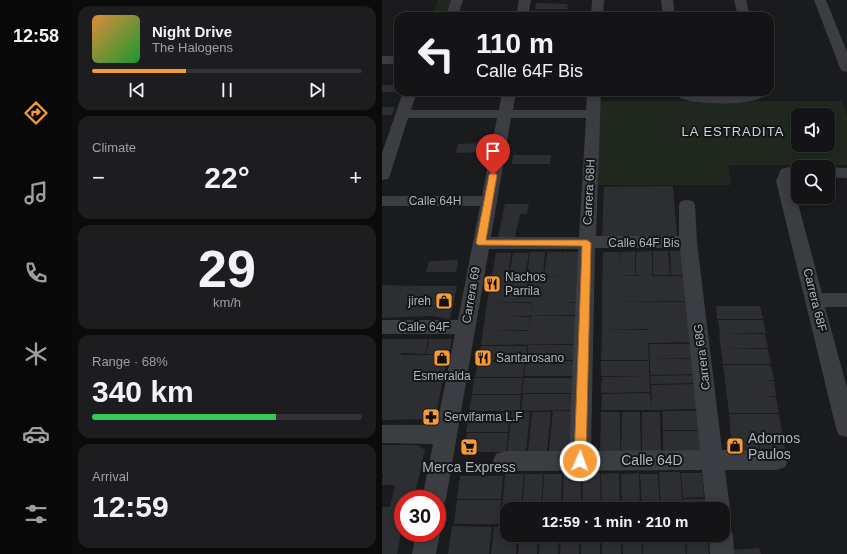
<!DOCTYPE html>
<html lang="en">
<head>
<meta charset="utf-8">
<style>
	body { margin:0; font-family:Arial,sans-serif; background:#1d1d1f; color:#f1f3f6; height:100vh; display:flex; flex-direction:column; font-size:15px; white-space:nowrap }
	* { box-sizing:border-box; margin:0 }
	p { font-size:13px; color:#9d9ea1 }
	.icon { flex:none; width:22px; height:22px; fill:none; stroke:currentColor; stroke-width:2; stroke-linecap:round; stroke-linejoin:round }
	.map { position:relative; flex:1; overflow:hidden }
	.panel { display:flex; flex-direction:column; gap:6px; padding:6px; background:#0b0b0c; width:310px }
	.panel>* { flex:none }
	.banner { position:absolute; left:12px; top:12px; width:380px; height:84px; border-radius:12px; box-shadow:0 2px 10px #0003,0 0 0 1px #333335; background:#141416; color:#f1f3f6; overflow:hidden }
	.buttons { position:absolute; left:409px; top:108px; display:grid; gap:8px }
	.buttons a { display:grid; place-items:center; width:44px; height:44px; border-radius:8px; background:#141416; box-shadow:0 2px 10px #0003,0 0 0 1px #333335; font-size:20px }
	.speed { position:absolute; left:12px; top:490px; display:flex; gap:8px; font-size:20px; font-weight:700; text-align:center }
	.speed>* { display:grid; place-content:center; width:52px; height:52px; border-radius:50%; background:#141416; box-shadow:0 2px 10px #0003,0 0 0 1px #333335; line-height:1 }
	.speed .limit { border:6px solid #d22; background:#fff; color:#111 }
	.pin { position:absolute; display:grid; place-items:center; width:34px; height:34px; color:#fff; margin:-41px -17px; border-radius:50% 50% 50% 0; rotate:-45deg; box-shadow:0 0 4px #0007 }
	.pin .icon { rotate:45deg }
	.me { position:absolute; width:44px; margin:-22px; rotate:2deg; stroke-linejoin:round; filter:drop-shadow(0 0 3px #0008) }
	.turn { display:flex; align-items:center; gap:14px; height:84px; padding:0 16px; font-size:18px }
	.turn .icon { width:52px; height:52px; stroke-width:2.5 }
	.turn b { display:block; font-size:28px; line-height:34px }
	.big { font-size:30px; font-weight:800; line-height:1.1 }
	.panel .card { flex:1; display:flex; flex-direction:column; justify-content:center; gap:6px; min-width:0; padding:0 14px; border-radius:12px; background:#1d1d1f }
	.panel .dial { align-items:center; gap:0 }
	.dial b { font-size:52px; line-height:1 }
	.song { display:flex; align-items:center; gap:12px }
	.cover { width:48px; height:48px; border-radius:6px; background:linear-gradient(135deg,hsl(30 70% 55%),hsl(130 70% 35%)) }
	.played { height:4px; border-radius:2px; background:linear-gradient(90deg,#f79b39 35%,#333335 35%) }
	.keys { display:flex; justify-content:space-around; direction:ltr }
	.heat { display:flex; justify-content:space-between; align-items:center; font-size:22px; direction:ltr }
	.charge { height:6px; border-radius:3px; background:linear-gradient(90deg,#34c759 68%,#333335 0) }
	.trip { position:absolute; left:118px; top:502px; width:230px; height:40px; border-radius:12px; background:#141416; box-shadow:0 2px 10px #0003,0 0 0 1px #333335; font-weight:800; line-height:40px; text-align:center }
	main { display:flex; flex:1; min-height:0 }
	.tab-bar { display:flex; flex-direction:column; width:72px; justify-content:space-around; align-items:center; background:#080809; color:#9d9ea1 }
	.tab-bar .icon { width:28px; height:28px }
	.tab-bar .current { color:#f79b39 }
	.tab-bar b { font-size:18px; color:#f1f3f6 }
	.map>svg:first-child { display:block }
</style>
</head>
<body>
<main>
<nav class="tab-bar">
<b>12:58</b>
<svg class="icon current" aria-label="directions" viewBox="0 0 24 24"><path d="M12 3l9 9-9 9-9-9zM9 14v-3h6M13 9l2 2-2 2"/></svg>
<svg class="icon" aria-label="music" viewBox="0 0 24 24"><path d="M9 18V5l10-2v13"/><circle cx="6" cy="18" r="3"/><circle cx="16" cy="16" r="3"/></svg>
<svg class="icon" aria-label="phone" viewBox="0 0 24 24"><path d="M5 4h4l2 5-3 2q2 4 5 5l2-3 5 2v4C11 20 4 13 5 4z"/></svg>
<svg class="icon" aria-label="climate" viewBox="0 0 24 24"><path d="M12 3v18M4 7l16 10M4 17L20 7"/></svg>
<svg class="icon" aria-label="car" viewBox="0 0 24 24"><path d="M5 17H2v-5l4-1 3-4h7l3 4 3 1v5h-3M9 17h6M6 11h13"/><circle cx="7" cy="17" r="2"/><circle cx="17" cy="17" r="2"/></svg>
<svg class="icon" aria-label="filters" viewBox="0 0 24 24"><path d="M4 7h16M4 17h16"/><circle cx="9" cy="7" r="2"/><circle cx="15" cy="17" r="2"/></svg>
</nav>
<section class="panel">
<div class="card">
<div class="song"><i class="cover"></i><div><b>Night Drive</b><p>The Halogens</p></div></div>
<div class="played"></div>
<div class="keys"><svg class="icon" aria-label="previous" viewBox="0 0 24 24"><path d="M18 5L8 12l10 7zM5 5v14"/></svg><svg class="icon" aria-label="pause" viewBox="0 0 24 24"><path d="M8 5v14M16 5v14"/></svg><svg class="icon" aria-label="next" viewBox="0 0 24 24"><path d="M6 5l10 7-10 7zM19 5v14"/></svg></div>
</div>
<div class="card"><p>Climate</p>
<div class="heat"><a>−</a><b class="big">22°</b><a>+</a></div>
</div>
<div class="card dial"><b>29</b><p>km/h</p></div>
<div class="card"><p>Range · 68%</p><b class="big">340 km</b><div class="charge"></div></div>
<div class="card"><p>Arrival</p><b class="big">12:59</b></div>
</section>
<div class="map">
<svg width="465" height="554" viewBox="0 0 465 554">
	<rect width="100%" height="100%" fill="#1a1b1d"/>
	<path fill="#202820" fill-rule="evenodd" d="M56,0H70L66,13H51Z
		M218,101H460L465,115V165H346L349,185H214ZM416,115H446V145H416Z"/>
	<path fill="#2d2e31" d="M154,3L186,4L185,9H153Z
		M0,85H16V92H0Z
		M0,107H13L10,115H0Z
		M100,143L98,152L74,153L76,144Z
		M131,155H169L168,164H130Z
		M291,186L295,237L220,238L222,187Z
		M123,204H147L145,214H138L133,237H116Z
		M253,251V275L237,276V271V276H261L254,275V252L270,251V276H306L309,301L229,302H309L313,342L266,343L267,360H219L220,330H266V315V329L220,330V289H264H220L221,252H237V264L238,252Z
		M271,251H286L288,275H271Z
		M288,251H303L305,275H289Z
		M148,252H163L161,277H179L162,276L165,252H180V257L181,252H197L195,289H182H195L194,302H179L194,303V315L124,316L148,317L147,330L101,331L105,303H149V312L150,302L105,303L114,253H129L126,277H127L131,253H147L143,277H152L145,276Z
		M76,260L74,272H44L47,261Z
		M0,285L40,286H75L68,319L49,316L0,318Z
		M334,306H378L381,319H335Z
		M149,316H194L192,344L99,345L101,331H147Z
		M336,320H381L384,333L338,334Z
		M337,334H383L386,348L339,349Z
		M0,339H46L43,354L19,353V355H66L53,419L0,420Z
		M47,339H70L67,354H44Z
		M267,344H314L315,358L268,359Z
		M146,345H193L192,360H145Z
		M99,346H145L144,360L96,361Z
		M339,349H386L389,364H341Z
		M268,359H315L317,374L268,375Z
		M144,361H192L191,376H142Z
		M219,361H267V376H219Z
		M96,362H143L141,377H93Z
		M341,365H389L392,380H383L392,381L394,396L383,397H394L397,413H347Z
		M317,375L318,383L269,384L268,376Z
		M267,376L268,392L219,393L220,377Z
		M92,378H141L139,394H90Z
		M142,378H190V393H140Z
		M318,384L319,393H290H319L320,409L270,410L269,385Z
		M268,393L270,410H219L220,394Z
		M141,394H190L189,410L139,411Z
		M90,395H139L138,411H87Z
		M171,411H189L187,451H167Z
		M280,411H318L321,430H281Z
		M130,412H148L144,452H125Z
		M150,412H169L165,451L146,452Z
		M219,412H238V451H218Z
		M240,412H258L259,451H239Z
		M260,412H278L279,451H260Z
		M88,413H128L126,432H84Z
		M347,414H397L403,449H378L377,439V449H350Z
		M281,431H320L322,450H281Z
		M85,433H126L124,452H82Z
		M0,445H36L43,450L32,499H21V522L15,554H0V507H8L13,485H0L1,474H0Z
		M277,472H298L301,509H279Z
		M218,473L219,509H200L201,474Z
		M237,473L238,509H220L219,474Z
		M257,473L258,509H240L239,474Z
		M299,473H320L322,497L301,498Z
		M123,474H142L139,509H125V525H119Z
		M143,474H161L159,509H140Z
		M162,474H180L179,509H160Z
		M182,474H199V509H180Z
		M258,474H276L278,509H260Z
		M78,476H121L119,499H75Z
		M301,499H323V509H302Z
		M75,500H119L117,524H72Z
		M70,526L110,527L107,554H66Z
		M125,526V535H135L134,554H109L112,527Z
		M137,535H156L155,554H136Z
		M158,535H177L176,554H157Z
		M179,535H198L197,554H178Z
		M199,535H218V554H199Z
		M220,535H239V554H220Z
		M240,535H259L260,554H241Z
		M261,535H280L281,554H261Z
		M280,535H302L304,554H281Z
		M304,535H325L327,554H305Z
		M377,548L379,554H349V550Z"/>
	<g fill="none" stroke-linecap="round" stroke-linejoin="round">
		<path fill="#3b3d42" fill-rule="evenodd" d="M69,0H81L76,16H64Z
			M137,0H149L146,16H134Z
			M210,0H222L221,16H209Z
			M279,0H291L293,16H281Z
			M352,0H364L368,16H356Z
			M432,0H444L465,52V72L460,71L458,68Z
			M0,56H16V64H0Z
			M21,92H35L29,110H117L120,92H134L131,110H204L205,92H219L214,236H297V205L299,201L305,200L311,201L313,205L315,242L340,450H395L403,453L406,460L403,467L395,470H343L348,509L344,517L341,518V509H324L320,470L122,471L114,468L111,461L114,454L122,451H187L196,249H107L64,499L60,507L55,509V499H40L51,444L0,443V425H55L73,334H0V320H76L98,206H0V196H100L115,118H26L8,175L6,179L0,180V153ZM129,118H204L197,237H109ZM213,248H298L318,450L209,451Z
			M291,92L354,95L370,92H384C381,108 314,104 301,99C297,98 293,95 291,92Z
			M416,165L422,167H416V175L412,176L410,181L440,293H465V307H443L465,388V437L457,435L454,428L394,181L399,169Z
			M446,167L465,168V178L446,177Z
			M341,524L347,527L351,535L352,554H328L327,535H341Z
			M55,526L58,533L54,554H30L34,533H55Z"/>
	</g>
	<path fill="#f79b39" stroke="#a16525" d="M111,172L115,175L104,240H205L209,243L204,461L202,464L198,466L194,464L192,461L200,246L96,245L94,243L107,175Z"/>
	<defs>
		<g id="restaurant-square" transform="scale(0.9)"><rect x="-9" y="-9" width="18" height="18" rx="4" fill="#f79b39" stroke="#151618"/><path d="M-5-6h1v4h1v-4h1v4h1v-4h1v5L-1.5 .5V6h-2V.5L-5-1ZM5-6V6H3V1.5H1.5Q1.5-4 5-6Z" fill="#111"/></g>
		<g id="shop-square" transform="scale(0.9)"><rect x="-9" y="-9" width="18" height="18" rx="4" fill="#f79b39" stroke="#151618"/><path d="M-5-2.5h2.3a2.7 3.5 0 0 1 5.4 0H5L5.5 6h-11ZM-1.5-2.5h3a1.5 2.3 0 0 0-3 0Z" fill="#111"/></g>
		<g id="pharmacy-square" transform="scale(0.9)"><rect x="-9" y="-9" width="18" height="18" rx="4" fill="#f79b39" stroke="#151618"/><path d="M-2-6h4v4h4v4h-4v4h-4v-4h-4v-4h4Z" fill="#111"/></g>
		<g id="supermarket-square" transform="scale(0.9)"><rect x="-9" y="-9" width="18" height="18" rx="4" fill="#f79b39" stroke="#151618"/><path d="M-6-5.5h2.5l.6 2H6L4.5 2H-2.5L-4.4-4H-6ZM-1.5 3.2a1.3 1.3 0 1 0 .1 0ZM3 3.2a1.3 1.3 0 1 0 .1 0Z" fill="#111"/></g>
	</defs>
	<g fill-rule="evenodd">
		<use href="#restaurant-square" x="110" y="284"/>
		<use href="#shop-square" x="62" y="301"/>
		<use href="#shop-square" x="60" y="358"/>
		<use href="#restaurant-square" x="101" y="358"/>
		<use href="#pharmacy-square" x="49" y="417"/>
		<use href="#shop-square" x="353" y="446"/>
		<use href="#supermarket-square" x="87" y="447"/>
	</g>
	<g text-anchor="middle" stroke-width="4" stroke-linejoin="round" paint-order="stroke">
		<g font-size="12" fill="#adb4bc" stroke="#151618">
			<text transform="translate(207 192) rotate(-87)" y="4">Carrera 68H</text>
			<text x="53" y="205">Calle 64H</text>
			<text x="262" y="247">Calle 64F Bis</text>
			<text transform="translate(89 295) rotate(-80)" y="4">Carrera 69</text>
			<text transform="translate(433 300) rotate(76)" y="4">Carrera 68F</text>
			<text x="42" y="331">Calle 64F</text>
			<text transform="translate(320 357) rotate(-97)" y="4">Carrera 68G</text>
		</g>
		<g font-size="12" fill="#adb4bc" stroke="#151618" text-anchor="start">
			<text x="123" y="281">Nachos<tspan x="123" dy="14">Parrila</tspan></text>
			<text x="49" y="305" text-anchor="end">jireh</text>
			<text x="114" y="362">Santarosano</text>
			<text x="60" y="380" text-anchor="middle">Esmeralda</text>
			<text x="62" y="421">Servifarma L.F</text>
		</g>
		<g font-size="13" letter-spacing="1" fill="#ced2d8" stroke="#151618">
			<text x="351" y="136">LA ESTRADITA</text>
		</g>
		<g font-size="14" fill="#adb4bc" stroke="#151618" text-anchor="start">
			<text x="366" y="443">Adornos<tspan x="366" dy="16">Paulos</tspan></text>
			<text x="87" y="472" text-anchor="middle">Merca Express</text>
		</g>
		<g font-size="14" fill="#adb4bc" stroke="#151618">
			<text x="270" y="465">Calle 64D</text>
		</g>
	</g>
</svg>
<div class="buttons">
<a><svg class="icon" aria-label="sound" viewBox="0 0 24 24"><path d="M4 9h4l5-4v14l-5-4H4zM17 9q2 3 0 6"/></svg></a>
<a><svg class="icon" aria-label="search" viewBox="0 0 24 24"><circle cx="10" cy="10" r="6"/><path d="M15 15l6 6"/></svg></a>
</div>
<div class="speed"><div class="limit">30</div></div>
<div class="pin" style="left:111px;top:175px;background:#d93025"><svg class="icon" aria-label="arrive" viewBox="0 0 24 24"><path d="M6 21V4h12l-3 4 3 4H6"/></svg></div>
<svg class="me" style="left:198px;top:461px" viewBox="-20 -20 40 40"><circle r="17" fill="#f79b39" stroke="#fff" stroke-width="3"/><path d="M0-11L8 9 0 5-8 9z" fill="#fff"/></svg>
<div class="trip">12:59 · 1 min · 210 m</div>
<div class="banner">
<div class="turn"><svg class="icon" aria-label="left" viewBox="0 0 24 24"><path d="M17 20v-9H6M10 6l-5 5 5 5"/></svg><div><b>110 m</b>Calle 64F Bis</div></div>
</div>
</div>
</main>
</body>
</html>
